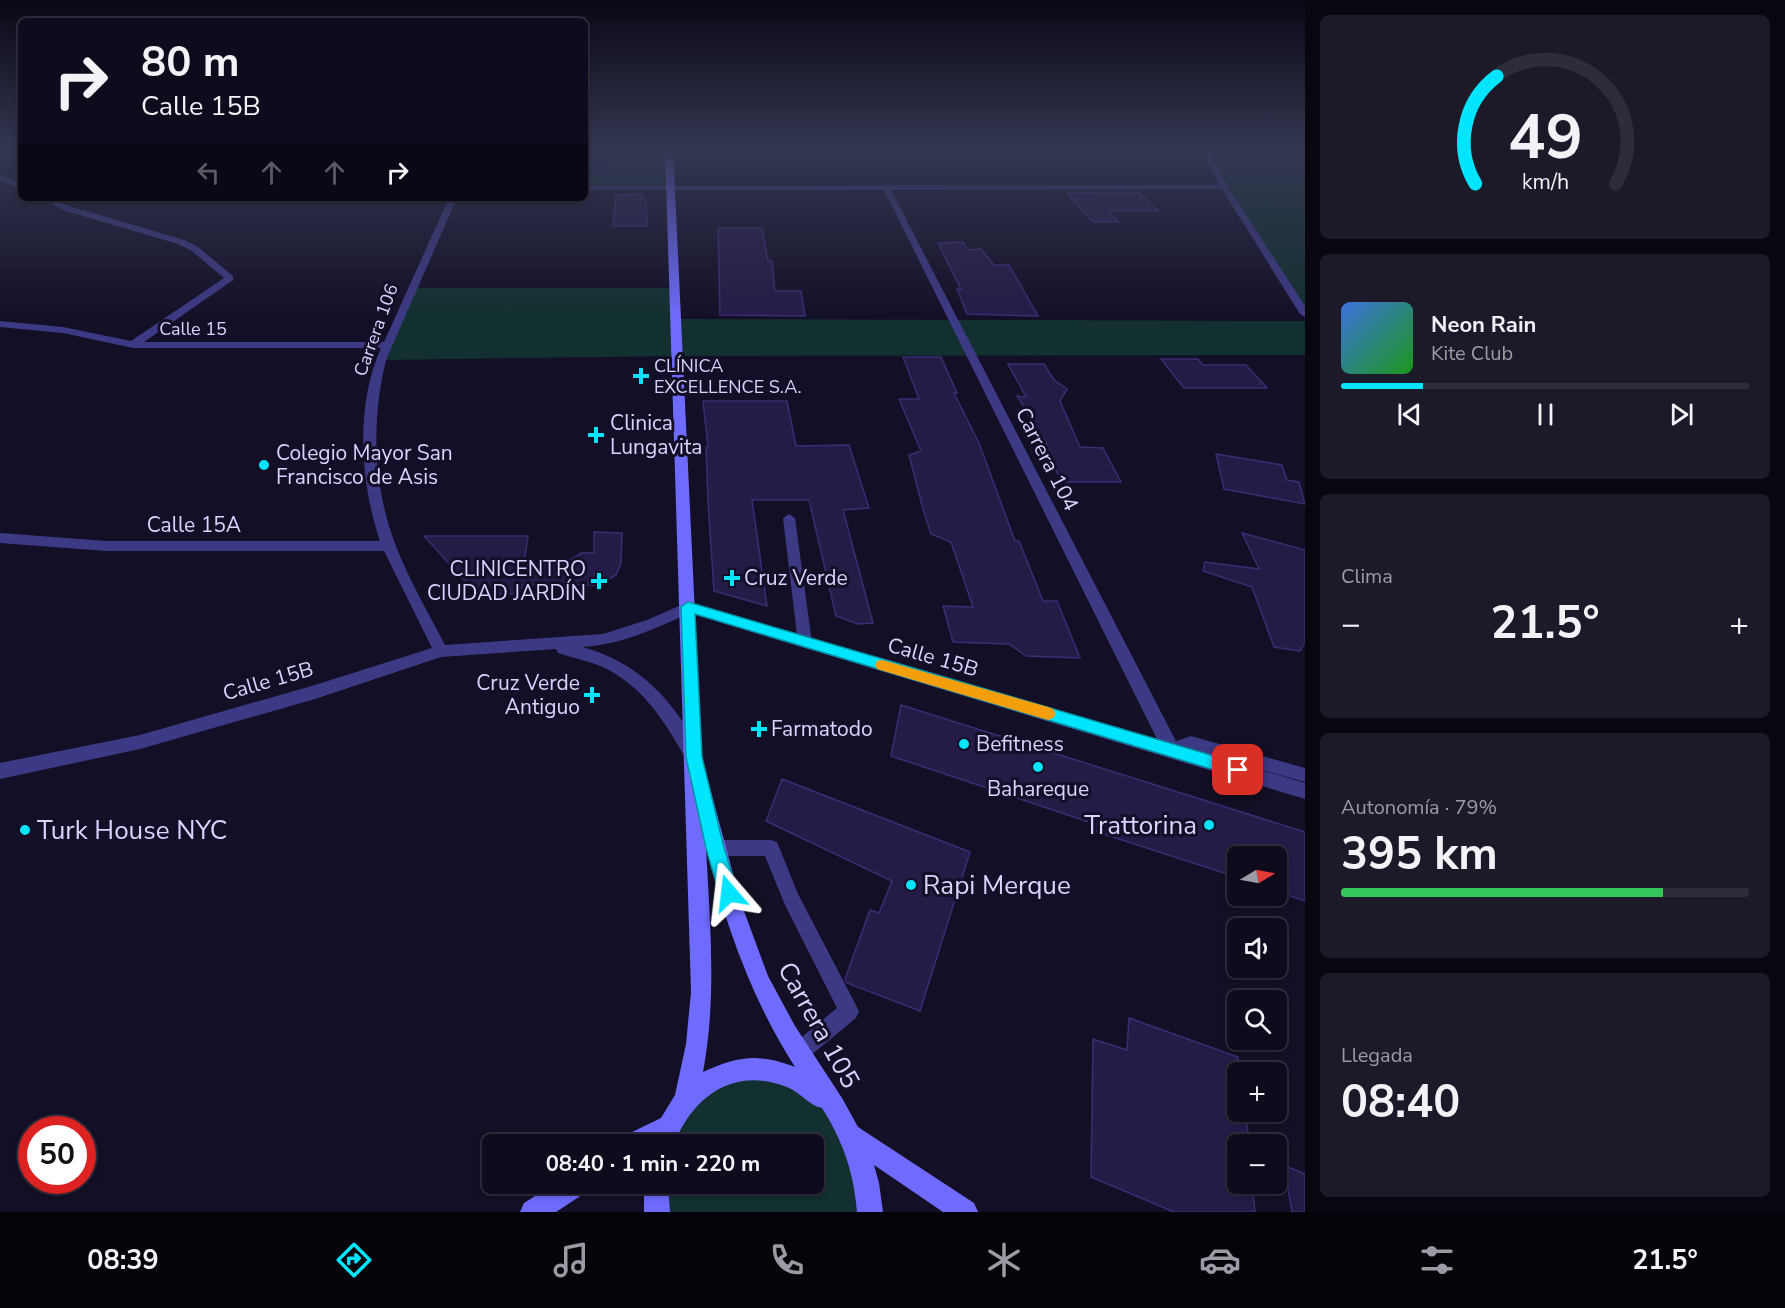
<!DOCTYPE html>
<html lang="es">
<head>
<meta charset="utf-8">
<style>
	body { margin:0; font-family:"Nunito Sans",sans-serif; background:#1c1929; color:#f1f3f6; height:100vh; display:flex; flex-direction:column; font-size:22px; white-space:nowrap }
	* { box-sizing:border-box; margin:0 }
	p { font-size:20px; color:#9b9ba3 }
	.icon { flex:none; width:33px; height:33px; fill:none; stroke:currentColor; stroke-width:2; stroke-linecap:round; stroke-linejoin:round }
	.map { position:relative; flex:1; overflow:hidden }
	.drawer { display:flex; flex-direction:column; gap:15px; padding:15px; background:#08060f; width:480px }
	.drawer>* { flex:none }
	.guide { position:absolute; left:18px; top:18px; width:570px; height:183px; border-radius:9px; box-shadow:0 3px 9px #0003,0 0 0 2px #2e2b3b; background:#0e0b1c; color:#f1f3f6; overflow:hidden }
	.needle { width:39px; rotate:80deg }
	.tools { position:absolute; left:1227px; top:846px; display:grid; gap:12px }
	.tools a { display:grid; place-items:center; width:60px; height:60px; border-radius:9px; background:#0e0b1c; box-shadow:0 3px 9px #0003,0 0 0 2px #2e2b3b; font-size:30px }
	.speed { position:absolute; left:18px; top:1116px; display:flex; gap:12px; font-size:30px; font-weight:700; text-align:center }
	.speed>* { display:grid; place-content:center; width:78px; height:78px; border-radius:50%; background:#0e0b1c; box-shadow:0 3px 9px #0003,0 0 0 2px #2e2b3b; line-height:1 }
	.speed .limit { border:9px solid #d22; background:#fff; color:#111 }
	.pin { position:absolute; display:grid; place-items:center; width:51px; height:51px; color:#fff; margin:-26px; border-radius:12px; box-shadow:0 3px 9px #0006 }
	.me { position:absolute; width:66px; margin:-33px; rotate:343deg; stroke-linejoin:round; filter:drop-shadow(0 0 4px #0008) }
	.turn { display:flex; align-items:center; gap:21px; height:126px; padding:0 24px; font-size:27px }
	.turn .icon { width:78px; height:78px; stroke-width:2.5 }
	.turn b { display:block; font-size:42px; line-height:51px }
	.lanes { display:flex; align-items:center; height:57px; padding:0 24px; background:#0003; justify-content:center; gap:30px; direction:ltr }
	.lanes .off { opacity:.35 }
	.big { font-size:45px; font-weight:700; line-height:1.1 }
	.drawer .widget { flex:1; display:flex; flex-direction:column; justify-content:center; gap:9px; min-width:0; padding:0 21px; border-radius:9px; background:#1c1929 }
	.drawer .dial { align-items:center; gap:0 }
	.dial svg { height:156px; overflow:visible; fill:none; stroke:#2e2b3b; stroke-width:7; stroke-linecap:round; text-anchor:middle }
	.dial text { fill:#f1f3f6; stroke:none }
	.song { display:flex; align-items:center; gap:18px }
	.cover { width:72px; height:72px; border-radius:9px; background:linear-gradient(135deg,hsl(220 70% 55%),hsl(120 70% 35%)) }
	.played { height:6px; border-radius:3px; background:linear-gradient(90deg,#00e5ff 20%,#2e2b3b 20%) }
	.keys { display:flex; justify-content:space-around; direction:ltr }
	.heat { display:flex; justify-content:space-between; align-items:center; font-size:33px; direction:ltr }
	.charge { height:9px; border-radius:4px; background:linear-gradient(90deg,#34c759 79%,#2e2b3b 0) }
	.trip { position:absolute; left:482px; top:1134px; width:342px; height:60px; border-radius:9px; background:#0e0b1c; box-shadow:0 3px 9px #0003,0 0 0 2px #2e2b3b; font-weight:700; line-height:60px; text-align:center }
	.tab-bar { display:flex; height:96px; justify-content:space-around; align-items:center; background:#06040b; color:#9b9ba3 }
	.tab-bar .icon { width:42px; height:42px }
	.tab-bar .on { color:#00e5ff }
	.tab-bar b { font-size:27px; color:#f1f3f6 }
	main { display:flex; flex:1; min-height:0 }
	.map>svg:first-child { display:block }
</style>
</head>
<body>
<main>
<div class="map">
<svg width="1305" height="1212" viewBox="0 0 1305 1212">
	<rect width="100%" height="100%" fill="#130f26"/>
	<path fill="#12302f" d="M585,149H669L671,188H585Z
		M1206,149H1305V314L1224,187Z
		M412,288H674L676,319L1305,321V355L677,356L381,360Z
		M760,1068L836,1110L870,1212H657L656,1184H813V1144H662L667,1127L686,1098Z"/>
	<path fill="#0a1f44" d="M585,152L609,158L613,163L609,173L585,177Z"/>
	<path fill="#241b47" stroke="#3b2d73" stroke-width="1.5" d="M1138,192L1158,211H1108L1119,222H1093L1067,193Z
		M642,194V199H646L647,226H613L616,195Z
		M718,228H762L768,261H772L775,291H801L805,316L720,315Z
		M963,242L968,250L981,249L994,265H1009L1038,316L967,314L957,289H961L938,243Z
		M903,357H941L957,393H954L979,443L1015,541H1019L1043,601H1057L1080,658L1026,656L1009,644L953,642L943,606L973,607L951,542L931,534L923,509L909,455L921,451L899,399H919Z
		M1161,359H1198L1203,365H1246L1267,388H1184Z
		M1008,364H1044L1054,380L1067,389L1060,401L1080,447L1103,448L1121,482H1062L1043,445L1048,446L1017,396L1026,397Z
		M703,401H787L796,446L849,445L869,508L843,510L873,623L858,624L836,616L809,500H752L767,606L714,591L708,501L706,447H708Z
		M1216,454L1282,465L1287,480L1299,482L1305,504L1224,489Z
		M594,532L622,533L621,563L616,575L598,585H522L521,594H477L424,536H528L524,564L562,565L581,553H594Z
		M1242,533L1305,550V642L1300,651L1274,647L1252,587L1203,571L1205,562L1259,569Z
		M901,705L1305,832V901L1276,891V856H1226L1227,874L1091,830L1092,823L891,756Z
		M782,779L970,852L920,1011L847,983L845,979L870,910L879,913L892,881L766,821Z
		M1129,1018L1238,1057V1112H1246L1249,1144H1238V1184H1252L1255,1212H1174L1091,1177L1093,1039L1127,1050Z
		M1284,1165L1305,1174V1212H1292Z"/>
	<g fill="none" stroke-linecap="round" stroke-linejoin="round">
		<path fill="#3d3a85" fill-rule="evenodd" d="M789,514L795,518L812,643L810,647H800L798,643L783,518Z
			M1191,736L1305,768V782L1191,750L1171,757L1165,755L1163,750L1165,745Z
			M715,840H771L777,842L798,894L859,1011L856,1018L805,1060L798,1063L791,1060L788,1053L791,1046L837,1008L785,905L765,856H715L709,854L706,848L709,842Z"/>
		<path fill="#3d3a85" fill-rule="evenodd" d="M1202,149H1210L1228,187L1305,306V317L1300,314L1222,189L891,190L1178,745L1305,783V799L689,613C655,629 620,645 582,647C639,662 676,702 701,754L698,759L692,761L686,759C665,722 643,686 603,667C589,661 573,658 558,653L556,649L441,657L315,699L140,749L0,779V763L140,735L315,685L432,648L384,551H106L0,543V533L106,541H380C360,482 355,406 381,348H133L63,333L0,327V321L63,327L131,341L224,278L192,251L178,244L63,210L41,198H51L69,206L184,240L198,247L233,276V280L144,342H384L449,198H457L386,360C371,421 373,487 396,546C409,580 428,612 445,645L603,634L647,620L688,602L1157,739L884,190H585V186L1219,185Z
			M0,175L21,184V189L0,180Z"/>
		<path fill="#6f6bff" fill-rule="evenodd" d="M665,149H673L703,784L708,786L711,792L741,903L768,976L795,1026L842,1098L858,1127L974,1203L978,1212H943L874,1165L879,1183L883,1212H857C854,1173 843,1141 822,1108C808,1105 800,1092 787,1087C734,1066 693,1096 674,1144H623L626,1135L661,1118L675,1095L686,1044L691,992ZM706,848C726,926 752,1000 795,1067C759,1053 738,1056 703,1072C717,998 710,923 706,848Z
			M554,1184H588L585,1193L556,1212H520L524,1203Z
			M644,1184H668L670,1212H644Z"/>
	</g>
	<linearGradient id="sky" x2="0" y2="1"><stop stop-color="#0a0815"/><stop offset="0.47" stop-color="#333752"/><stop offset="1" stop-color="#333752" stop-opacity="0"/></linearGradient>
	<rect width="1305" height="319" fill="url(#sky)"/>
	<path fill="#00e5ff" stroke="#0095a6" stroke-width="1.5" d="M688,602L1238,763L1244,765L1246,770L1244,775L1238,777L695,614L702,757L724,848L738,893L735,899L729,902L722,899L719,893L706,848L686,757L681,607Z"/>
	<path fill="#f59e0b" d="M882,660L1048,707L1053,709L1056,714L1053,718L1048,720L877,669L875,665L877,661Z"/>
	<g fill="#00e5ff" stroke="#130f26" stroke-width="2">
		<path d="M638 367h6v6h6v6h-6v6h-6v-6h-6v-6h6z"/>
		<path d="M593 426h6v6h6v6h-6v6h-6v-6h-6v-6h6z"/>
		<circle cx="264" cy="465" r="6"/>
		<path d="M729 569h6v6h6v6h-6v6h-6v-6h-6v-6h6z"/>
		<path d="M596 572h6v6h6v6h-6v6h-6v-6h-6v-6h6z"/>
		<path d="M589 686h6v6h6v6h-6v6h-6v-6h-6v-6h6z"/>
		<path d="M756 720h6v6h6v6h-6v6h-6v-6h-6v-6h6z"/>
		<circle cx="964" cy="744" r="6"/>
		<circle cx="1038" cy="767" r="6"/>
		<circle cx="1209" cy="825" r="6"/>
		<circle cx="25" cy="830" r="6"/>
		<circle cx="911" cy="885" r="6"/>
	</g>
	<g text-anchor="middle" stroke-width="6" stroke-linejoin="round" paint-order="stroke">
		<g font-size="18" fill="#d9d4ff" stroke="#130f26">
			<text x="193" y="335">Calle 15</text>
			<text transform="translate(376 330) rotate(-70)" y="6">Carrera 106</text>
		</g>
		<g font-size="18" fill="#d9d4ff" stroke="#130f26" text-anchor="start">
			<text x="654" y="372">CLÍNICA<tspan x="654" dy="21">EXCELLENCE S.A.</tspan></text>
		</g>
		<g font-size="21" fill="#d9d4ff" stroke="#130f26" text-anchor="start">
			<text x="610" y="430">Clinica<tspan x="610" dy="24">Lungavita</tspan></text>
			<text x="276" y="460">Colegio Mayor San<tspan x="276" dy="24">Francisco de Asis</tspan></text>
			<text x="586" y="576" text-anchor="end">CLINICENTRO<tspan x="586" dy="24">CIUDAD JARDÍN</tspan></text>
			<text x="744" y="585">Cruz Verde</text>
			<text x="580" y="690" text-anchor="end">Cruz Verde<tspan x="580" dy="24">Antiguo</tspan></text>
			<text x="771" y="736">Farmatodo</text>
			<text x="976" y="751">Befitness</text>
			<text x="1038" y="796" text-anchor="middle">Bahareque</text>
		</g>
		<g font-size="21" fill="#d9d4ff" stroke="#130f26">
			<text transform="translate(1047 459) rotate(63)" y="7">Carrera 104</text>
			<text x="194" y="532">Calle 15A</text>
			<text transform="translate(933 657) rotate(16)" y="7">Calle 15B</text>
			<text transform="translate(268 681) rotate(-16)" y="7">Calle 15B</text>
		</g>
		<g font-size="26" fill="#d9d4ff" stroke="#130f26" text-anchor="start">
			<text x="1197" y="834" text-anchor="end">Trattorina</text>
			<text x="37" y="839">Turk House NYC</text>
			<text x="923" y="894">Rapi Merque</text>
		</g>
		<g font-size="26" fill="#d9d4ff" stroke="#130f26">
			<text transform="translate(819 1025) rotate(61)" y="9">Carrera 105</text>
		</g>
	</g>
</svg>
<div class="tools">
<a><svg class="needle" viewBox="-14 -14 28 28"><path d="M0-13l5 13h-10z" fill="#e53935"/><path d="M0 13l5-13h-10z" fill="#9b9ba3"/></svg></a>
<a><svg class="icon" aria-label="sound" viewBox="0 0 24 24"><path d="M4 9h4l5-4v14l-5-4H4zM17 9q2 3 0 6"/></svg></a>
<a><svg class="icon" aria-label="search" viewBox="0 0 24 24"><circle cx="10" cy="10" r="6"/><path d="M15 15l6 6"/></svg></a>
<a>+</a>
<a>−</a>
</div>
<div class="speed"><div class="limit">50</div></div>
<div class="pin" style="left:1238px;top:770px;background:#d93025"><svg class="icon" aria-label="arrive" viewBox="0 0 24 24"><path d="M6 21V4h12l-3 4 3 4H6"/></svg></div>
<svg class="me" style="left:729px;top:893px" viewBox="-20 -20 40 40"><path d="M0-17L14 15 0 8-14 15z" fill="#00e5ff" stroke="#fff" stroke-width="4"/></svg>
<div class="trip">08:40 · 1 min · 220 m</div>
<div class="guide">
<div class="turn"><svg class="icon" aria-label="right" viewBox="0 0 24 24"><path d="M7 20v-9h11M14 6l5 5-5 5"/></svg><div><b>80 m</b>Calle 15B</div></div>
<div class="lanes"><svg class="icon off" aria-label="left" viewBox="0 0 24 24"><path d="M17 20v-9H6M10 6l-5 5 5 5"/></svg><svg class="icon off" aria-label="ahead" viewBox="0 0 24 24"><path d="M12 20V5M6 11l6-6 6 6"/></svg><svg class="icon off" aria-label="ahead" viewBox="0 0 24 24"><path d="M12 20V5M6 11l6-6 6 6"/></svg><svg class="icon" aria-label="right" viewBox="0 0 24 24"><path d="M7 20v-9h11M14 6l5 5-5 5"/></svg></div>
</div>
</div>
<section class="drawer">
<div class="widget dial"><svg viewBox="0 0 100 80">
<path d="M14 69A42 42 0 1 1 86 69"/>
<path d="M14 69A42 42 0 0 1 25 14" stroke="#00e5ff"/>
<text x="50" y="56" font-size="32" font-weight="700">49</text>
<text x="50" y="72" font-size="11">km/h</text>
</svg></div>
<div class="widget">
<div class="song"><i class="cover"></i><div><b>Neon Rain</b><p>Kite Club</p></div></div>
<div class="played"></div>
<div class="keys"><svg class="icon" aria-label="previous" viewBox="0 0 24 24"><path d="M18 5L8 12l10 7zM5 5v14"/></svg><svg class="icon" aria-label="pause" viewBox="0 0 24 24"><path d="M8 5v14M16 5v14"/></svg><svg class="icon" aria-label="next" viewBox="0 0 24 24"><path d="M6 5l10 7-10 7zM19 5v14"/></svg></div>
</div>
<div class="widget"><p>Clima</p>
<div class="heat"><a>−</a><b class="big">21.5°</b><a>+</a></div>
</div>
<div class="widget"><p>Autonomía · 79%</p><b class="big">395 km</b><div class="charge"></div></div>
<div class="widget"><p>Llegada</p><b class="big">08:40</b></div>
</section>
</main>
<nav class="tab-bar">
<b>08:39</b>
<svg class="icon on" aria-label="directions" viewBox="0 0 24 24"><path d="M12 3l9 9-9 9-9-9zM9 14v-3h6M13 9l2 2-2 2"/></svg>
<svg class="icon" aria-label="music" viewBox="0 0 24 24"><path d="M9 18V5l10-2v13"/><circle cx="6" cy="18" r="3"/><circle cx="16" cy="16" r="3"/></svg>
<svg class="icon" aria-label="phone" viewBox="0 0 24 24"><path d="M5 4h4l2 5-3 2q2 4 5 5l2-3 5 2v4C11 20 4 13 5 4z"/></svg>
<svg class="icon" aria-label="climate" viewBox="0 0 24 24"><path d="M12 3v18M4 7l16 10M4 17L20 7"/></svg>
<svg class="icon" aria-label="car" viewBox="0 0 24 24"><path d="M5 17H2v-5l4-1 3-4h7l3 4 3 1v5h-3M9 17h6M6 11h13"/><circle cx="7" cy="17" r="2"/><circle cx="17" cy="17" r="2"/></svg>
<svg class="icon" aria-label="filters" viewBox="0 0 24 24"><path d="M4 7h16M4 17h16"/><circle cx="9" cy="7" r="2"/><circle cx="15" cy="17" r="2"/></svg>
<b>21.5°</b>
</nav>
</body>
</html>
